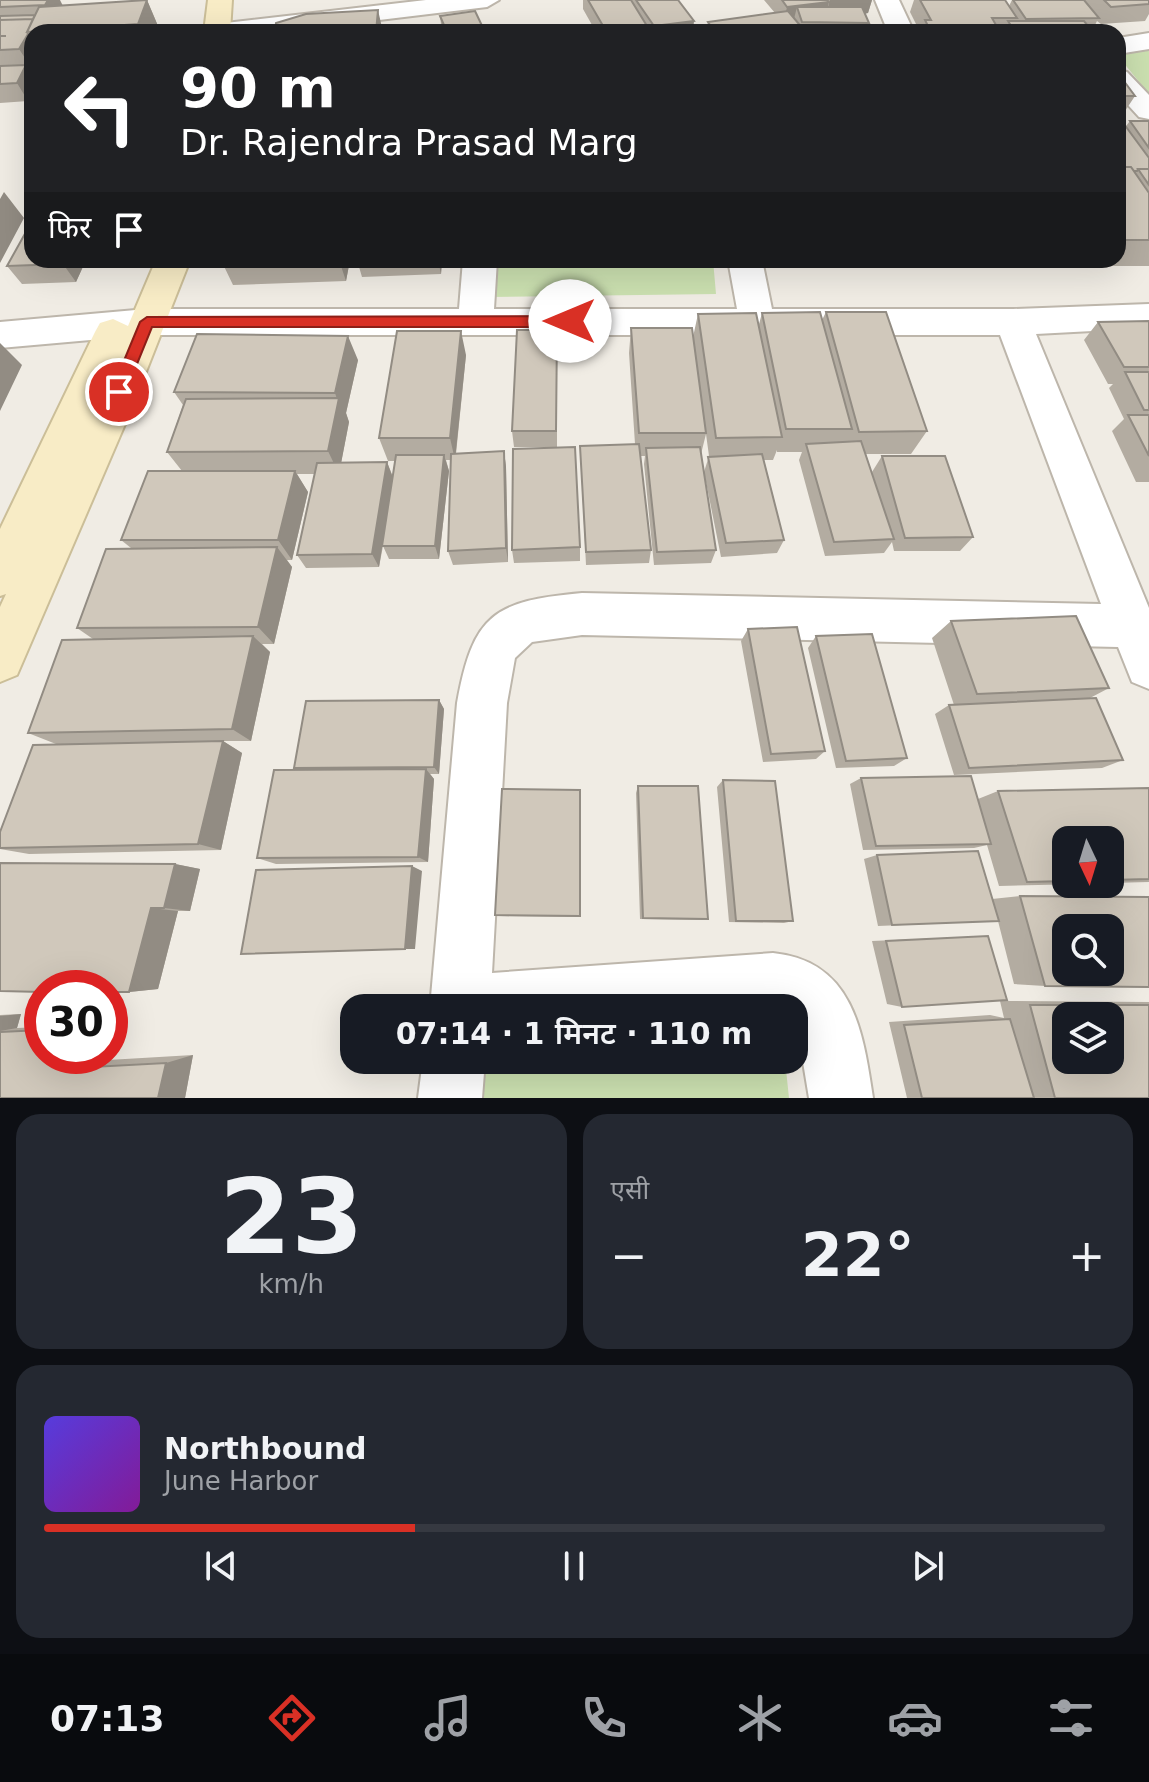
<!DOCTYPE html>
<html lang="hi">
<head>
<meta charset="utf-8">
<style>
	body { margin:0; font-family:"DejaVu Sans","Noto Sans Devanagari",sans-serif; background:#242831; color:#f1f3f6; height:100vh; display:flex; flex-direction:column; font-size:30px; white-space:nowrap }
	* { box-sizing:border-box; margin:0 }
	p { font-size:26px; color:#9ea1a6 }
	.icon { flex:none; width:44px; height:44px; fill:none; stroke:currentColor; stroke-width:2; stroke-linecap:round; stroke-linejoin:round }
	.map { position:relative; height:1098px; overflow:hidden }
	.panel { display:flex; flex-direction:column; gap:16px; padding:16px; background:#0d0f14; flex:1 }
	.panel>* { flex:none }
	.banner { position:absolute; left:24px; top:24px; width:1102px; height:244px; border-radius:24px; box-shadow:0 8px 32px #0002; background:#202124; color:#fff; overflow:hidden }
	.needle { width:52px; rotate:176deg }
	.buttons { position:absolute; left:1052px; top:826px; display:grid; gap:16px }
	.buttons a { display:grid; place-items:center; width:72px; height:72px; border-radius:16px; background:#171b24; box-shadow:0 8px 32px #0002; font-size:40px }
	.speed { position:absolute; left:24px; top:970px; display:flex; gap:16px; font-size:40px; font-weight:700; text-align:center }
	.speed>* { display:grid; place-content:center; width:104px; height:104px; border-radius:50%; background:#171b24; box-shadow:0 8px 32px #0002; line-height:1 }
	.speed .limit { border:12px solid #d22; background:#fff; color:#111 }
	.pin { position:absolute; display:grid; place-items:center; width:68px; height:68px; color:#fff; margin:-34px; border:4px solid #fff; border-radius:50%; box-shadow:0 2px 8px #0007 }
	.me { position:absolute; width:88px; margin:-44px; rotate:270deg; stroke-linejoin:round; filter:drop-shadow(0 0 6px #0008) }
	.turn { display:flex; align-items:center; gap:28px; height:168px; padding:0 24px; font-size:36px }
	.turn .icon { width:104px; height:104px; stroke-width:2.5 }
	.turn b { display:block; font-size:56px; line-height:68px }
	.then { display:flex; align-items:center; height:76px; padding:0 24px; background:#0003; gap:16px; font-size:30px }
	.big { font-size:60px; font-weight:600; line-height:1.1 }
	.panel .widget { flex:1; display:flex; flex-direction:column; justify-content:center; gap:12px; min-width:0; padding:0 28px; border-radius:24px; background:#242831 }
	.panel .dial { align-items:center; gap:0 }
	.dial b { font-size:104px; line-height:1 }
	.song { display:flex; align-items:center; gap:24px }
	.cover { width:96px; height:96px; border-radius:12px; background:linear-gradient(135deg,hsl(250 70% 55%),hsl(290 70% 35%)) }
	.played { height:8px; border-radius:4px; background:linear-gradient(90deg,#d93025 35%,#363941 35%) }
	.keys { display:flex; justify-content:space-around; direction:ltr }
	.heat { display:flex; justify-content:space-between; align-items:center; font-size:44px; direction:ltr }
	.panel .tiles { flex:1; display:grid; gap:16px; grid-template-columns:1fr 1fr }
	.widget:last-child { grid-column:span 2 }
	.trip { position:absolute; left:340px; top:994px; width:468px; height:80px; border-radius:24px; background:#171b24; box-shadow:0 8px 32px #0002; font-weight:600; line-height:80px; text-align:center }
	.tab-bar { display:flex; height:128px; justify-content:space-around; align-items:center; background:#090b0e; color:#9ea1a6 }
	.tab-bar .icon { width:56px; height:56px }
	.tab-bar .current { color:#d93025 }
	.tab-bar b { font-size:36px; color:#f1f3f6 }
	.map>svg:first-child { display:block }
</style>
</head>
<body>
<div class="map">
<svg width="1149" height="1098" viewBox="0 0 1149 1098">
	<rect width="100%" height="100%" fill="#f0ece4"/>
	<path fill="#cbe0b0" d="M1149,44V94L1118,56V48Z
		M490,260H713L716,294L488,297Z
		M462,1060H785L789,1098H459Z"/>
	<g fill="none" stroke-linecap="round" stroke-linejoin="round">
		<g stroke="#bdb6ab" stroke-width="4">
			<path id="minor" d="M875,0H899L914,32H888Z
				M1149,33V49L1118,54V38Z
				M1118,70L1127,72L1149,95V119L1139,117L1118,94Z
				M463,260H497L494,309H737L728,260H762L772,309H1013L1149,304V328L1036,334L1149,608V689L1132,682L1118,647L582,635L532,642L515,658L507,703L492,973L773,953C853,961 863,1031 873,1098H809L794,1008H430L457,703C473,614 494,601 582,593L1101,604L1000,335H147L0,348V322L147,309H459Z
				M423,1060H485L482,1098H418Z"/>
		</g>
		<g stroke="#bdb6ab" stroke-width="4">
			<path id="tertiary" d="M426,0H499L487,7L280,32H204L217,24Z"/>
		</g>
		<g stroke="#cbbe98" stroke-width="4">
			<path id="secondary" d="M208,0H232L230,32H204Z
				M156,260H190L129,415L17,675L0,682V607L6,594L0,596V529L95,332L100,323L113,319L128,326Z"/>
		</g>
		<use href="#minor" fill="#fff" fill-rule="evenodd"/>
		<use href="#tertiary" fill="#fff" fill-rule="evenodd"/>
		<use href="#secondary" fill="#f8ecc6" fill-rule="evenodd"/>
	</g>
	<path fill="#b3aca1" d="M0,0L63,6L147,0L158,26L156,32H32V64L31,67H28V101L0,103Z
		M583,0H678L695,32H596L583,9Z
		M764,0H872L868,13L865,14L869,23L866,32H706L708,22L775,13Z
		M914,0H1005L1009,6L1012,0H1149V14L1145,21L1101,24L1097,21L1092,31L1093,32H920L910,12Z
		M440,16L485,32H442Z
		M1118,73L1135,96L1123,114H1118Z
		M1118,116L1126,126L1130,121H1149V266H1101L1097,260H1118Z
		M86,260L76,282L22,284L7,266Z
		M221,260H350L346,281L233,285Z
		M357,260H442L441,274L362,277Z
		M917,260H965L963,263L919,264Z
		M972,260H1020L1019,262H973Z
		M1026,260H1091L1085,268H1030Z
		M826,312L927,431L911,454H866L876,486L872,472L882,456L973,537L960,551H894L892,542L884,553L825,556L799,460L802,452H777V450L773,460H764L784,540L777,553L721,557L704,472L709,456L706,434L701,454L716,550L711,563L654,565L644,464L645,456H640L651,550L649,563L586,565L580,446L635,444L629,353L631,328L693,337L698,314L759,324L762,313L822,320Z
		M1149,321V482H1136L1112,431L1124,419L1109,388L1113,384H1108L1084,340L1098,322Z
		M557,330V447H514L512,431Z
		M466,355L456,454L504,451L506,467L508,562L453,565L448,551L451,460H446L449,471L439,559H389L383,546L379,567L306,568L297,555L315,474H297L308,492L292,560H287L292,567L274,644H262L270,652L251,741H223L242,753L221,850L29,854L0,849V832L56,744L28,733L93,639L77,628L131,548L121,540L182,471L167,452L183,405L174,392L358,360L346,413L349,422L341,463L387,462L393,477L395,461H388L379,438Z
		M580,547V561L514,563L512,550Z
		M951,621L1109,688L1090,698L1123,760L1102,768L954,775L935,714L949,705H954L932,638Z
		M748,629L825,751L816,759L763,762L741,641Z
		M816,636L907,758L894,766L836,768L808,648Z
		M439,700L444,709L439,774H430L434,779L428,862L276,864L257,858L296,770L294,768Z
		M861,778L978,799L998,791L1149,788V882L1110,883V840H1066V884H1082L999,886L987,845L974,848L863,850L850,784Z
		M723,780L793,921L784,923L729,922L717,787Z
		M638,786L708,919L703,920L640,919L636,793Z
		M580,790L579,917L498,916L495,915Z
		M877,855L992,899L1020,896L1045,986L1014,984L998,921L878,926L864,859Z
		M175,864L200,869L190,911H178L158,989L129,992H110Z
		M988,936L902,1007L887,1004L872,941Z
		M1000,1001L1149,1002V1098H907L889,1022L990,1015L1004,1018Z
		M21,1014L17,1028L42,1027V1056H109L108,1060L193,1055L185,1098H0V1015Z"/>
	<path fill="#928c83" d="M48,0H60L64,8L55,23L45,5Z
		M147,0L158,26L156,32H142L138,24Z
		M830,0H872L868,13L825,18Z
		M829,2L824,20L797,7L793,23L783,24L787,7Z
		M378,10L383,32H376Z
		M694,21L693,32H654V26Z
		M647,26V32H606Z
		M28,34L32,41V64L31,67L19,49Z
		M26,65L32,74V94L28,101L17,83Z
		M4,192L24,218L0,263V199Z
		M65,260H86L76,282L63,264Z
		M339,260H350L346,281Z
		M438,260H442L441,274Z
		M461,331L466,355L455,460L450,438Z
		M348,336L358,360L346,413L349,422L339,474L328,451L338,402L335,393Z
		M0,343L22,365L0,411Z
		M504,451L506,467L508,562L506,548Z
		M444,455L449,471L439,559L435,546Z
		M387,462L393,478L379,567L372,554Z
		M295,471L308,492L292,560L278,540Z
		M277,547L292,567L274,644L258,627Z
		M253,636L270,652L251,741L232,729Z
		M439,700L444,709L439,774L434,767Z
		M223,741L242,753L221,850L198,844Z
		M426,769L434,779L428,862L418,857Z
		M175,864L200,869L190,911L164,908Z
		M412,866L422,871L415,949H405Z
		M151,908L178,911L158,989L129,992Z
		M21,1014L17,1028L0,1031V1016Z
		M117,1022L110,1051V1023Z
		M193,1055L185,1098H158L166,1063Z
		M77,1056H109L108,1060L74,1068Z"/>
	<path fill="#d0c8bb" stroke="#928c83" stroke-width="2" fill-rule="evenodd" d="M0,0H48L45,5L0,7Z
		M147,0L138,24L27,32L39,7Z
		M588,0H631L647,26L606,31Z
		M636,0H678L694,21L654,26Z
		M782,0H827L829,2L787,7Z
		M920,0H1005L1017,18H992L1000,32H931L925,20H931Z
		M1013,0H1084L1099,18L1026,19Z
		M1104,0H1149V4L1111,7Z
		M797,7H862L869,23L802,22Z
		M378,10L376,32H275L276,23L306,14Z
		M475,11L485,32H447L440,16Z
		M788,11L804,30L789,32H715L708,22Z
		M35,15L33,19L0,20V16Z
		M33,19L27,32L28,34L19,49L0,50V36H6H0V20Z
		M1008,21H1084L1093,32H1015Z
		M690,25L695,32H653V31Z
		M26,65L17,83L0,84V66Z
		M1118,73L1135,96H1118Z
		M1118,116L1149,158V169H1138L1137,171H1134L1131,167H1118Z
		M1130,121H1149V148Z
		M1118,167H1131L1149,193V240H1121L1118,236Z
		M1138,169H1149V185Z
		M32,221V260H65L63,264L7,266Z
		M820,312L852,429H786L762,313Z
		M826,312H886L927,431L859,432Z
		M756,313L782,437L716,438L698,314Z
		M1149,321V367H1124L1098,322Z
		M631,328H692L706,433H639Z
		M517,330H557L556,431H512Z
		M397,331H461L450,438H379Z
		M197,334L348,336L335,393L174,392Z
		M1125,372H1149V410H1144Z
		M339,398L328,451L167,452L186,399Z
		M1128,415H1149V456Z
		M861,441L894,539L834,542L806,444Z
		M639,444L651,550L586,552L580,446Z
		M575,447L580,547L512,550L513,449Z
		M700,447L716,550L657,552L646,448Z
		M504,451L506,548L448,551L451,454Z
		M762,454L784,540L726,543L708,457Z
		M396,455H444L435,546H382Z
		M882,456H945L973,537L905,538Z
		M387,462L372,554L297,555L317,463Z
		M148,471H295L278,540H121Z
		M277,547L258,627L77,628L106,549Z
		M1076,616L1109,688L977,694L951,621Z
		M797,627L825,751L771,754L748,629Z
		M872,634L907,758L846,761L816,636Z
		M253,636L232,729L28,733L62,640Z
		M1096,698L1123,760L969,768L949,705Z
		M439,700L434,767L294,768L306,701Z
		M223,741L198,844L0,848V832L33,745Z
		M426,769L418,857L257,858L274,770Z
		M971,776L991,844L876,846L861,778Z
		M723,780L775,781L793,921H736Z
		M638,786H698L708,919L643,918Z
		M1149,788V879L1110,880V840H1066V881L1027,882L998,791Z
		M502,789L580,790V916L495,915Z
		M978,851L999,921L892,925L877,855Z
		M0,863L175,864L164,908H151L129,992H110V988H42V992L0,991Z
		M412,866L405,949L241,954L256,870Z
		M1020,896L1149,897V987L1045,986ZM1066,928H1110V972H1066Z
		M988,936L1007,1000L902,1007L886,941Z
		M1030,1005H1149V1098H1055ZM1066,1016H1110V1060H1066Z
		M1010,1019L1034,1098H922L904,1025Z
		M42,1030V1056H77L74,1068L166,1063L158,1098H0V1032Z"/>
	<path fill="#d93025" stroke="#8d1f18" stroke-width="2" d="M570,316L577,321L570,327H152L124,396H113L111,392L140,322L147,317Z"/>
</svg>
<div class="buttons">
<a><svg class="needle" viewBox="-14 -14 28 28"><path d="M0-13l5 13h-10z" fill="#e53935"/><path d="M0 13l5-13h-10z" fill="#9ea1a6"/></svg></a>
<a><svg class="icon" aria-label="search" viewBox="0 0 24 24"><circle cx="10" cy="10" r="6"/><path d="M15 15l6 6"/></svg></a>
<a><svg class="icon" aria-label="layers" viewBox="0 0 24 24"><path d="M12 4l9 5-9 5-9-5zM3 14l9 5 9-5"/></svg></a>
</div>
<div class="speed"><div class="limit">30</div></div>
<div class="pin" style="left:119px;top:392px;background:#d93025"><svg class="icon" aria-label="arrive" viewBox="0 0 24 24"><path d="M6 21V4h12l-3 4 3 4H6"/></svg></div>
<svg class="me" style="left:570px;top:321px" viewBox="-20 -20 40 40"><circle r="19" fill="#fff"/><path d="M0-13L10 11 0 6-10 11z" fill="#d93025"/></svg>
<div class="trip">07:14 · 1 मिनट · 110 m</div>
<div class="banner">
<div class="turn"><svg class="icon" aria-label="left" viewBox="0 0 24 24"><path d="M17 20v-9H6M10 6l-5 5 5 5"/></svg><div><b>90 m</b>Dr. Rajendra Prasad Marg</div></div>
<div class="then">फिर<svg class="icon" aria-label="arrive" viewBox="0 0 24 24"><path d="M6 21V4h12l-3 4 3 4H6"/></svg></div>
</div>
</div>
<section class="panel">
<div class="tiles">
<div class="widget dial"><b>23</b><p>km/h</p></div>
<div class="widget"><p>एसी</p>
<div class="heat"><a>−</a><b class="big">22°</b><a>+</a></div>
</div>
<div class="widget">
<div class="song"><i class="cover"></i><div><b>Northbound</b><p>June Harbor</p></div></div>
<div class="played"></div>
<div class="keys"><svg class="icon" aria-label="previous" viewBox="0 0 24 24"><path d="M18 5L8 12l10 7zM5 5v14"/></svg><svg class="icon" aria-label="pause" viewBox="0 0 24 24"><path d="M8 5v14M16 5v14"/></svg><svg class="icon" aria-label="next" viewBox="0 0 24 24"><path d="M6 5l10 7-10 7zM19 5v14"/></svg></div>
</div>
</div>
</section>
<nav class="tab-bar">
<b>07:13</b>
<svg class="icon current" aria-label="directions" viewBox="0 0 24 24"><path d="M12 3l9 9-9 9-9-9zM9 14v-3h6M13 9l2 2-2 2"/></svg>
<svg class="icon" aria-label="music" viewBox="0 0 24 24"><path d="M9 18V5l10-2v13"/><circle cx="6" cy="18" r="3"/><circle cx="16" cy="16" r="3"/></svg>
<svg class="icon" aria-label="phone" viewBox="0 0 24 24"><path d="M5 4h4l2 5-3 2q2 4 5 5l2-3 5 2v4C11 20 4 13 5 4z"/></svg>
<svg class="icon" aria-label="climate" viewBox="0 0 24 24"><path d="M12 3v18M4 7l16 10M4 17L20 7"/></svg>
<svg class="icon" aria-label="car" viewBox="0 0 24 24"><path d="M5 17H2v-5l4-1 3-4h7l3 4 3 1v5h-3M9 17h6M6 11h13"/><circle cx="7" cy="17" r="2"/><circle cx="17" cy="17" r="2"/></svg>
<svg class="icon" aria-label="filters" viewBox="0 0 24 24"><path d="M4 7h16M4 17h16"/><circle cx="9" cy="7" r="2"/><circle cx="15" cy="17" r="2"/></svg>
</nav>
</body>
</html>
